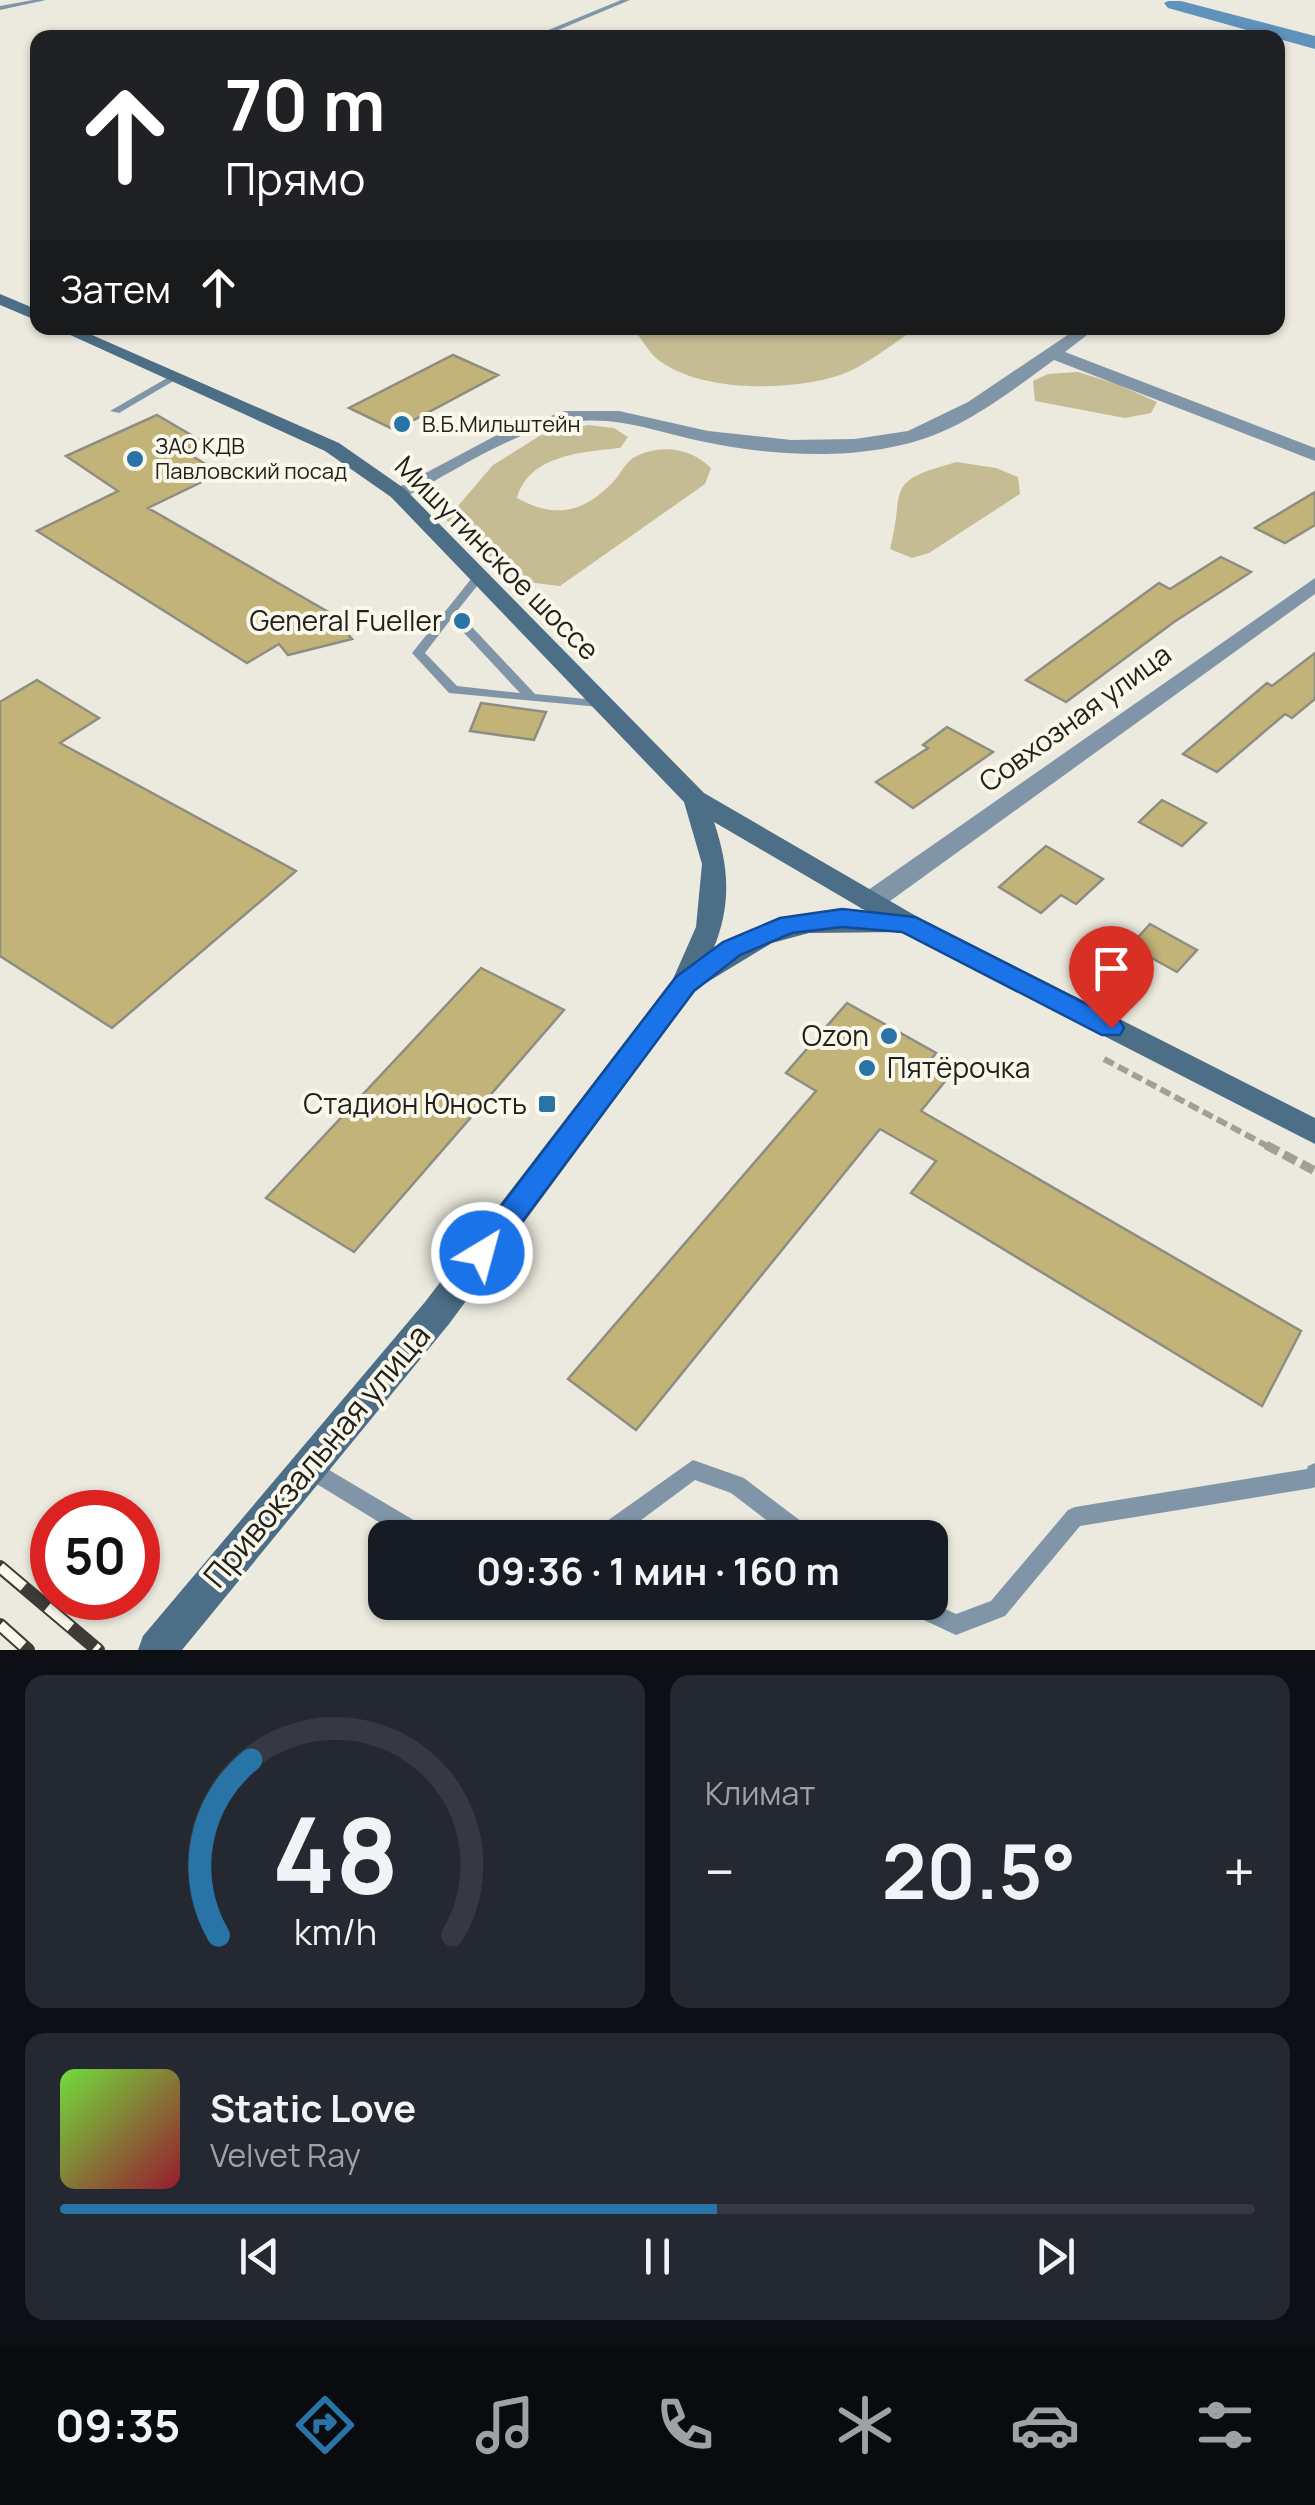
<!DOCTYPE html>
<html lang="ru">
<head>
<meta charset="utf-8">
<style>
	body { margin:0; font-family:Manrope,sans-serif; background:#242831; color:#f1f3f6; height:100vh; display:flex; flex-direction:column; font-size:38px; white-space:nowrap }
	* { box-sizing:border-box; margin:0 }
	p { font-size:32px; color:#9ea1a6 }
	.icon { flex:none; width:55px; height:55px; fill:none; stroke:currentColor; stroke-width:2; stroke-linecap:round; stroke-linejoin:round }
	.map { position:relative; height:1650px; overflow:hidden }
	.panel { display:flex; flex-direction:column; gap:25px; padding:25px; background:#0d0f14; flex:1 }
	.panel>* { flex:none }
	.guide { position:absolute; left:30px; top:30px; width:1255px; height:305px; border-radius:20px; box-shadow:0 2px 8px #0004; background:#202124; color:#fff; overflow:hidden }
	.speed { position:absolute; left:30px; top:1490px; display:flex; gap:20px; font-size:50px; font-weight:700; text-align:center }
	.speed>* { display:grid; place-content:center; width:130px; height:130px; border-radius:50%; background:#171b24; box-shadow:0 2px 8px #0004; line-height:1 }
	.speed .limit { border:15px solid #d22; background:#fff; color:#111 }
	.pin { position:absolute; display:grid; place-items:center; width:85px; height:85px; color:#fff; margin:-102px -42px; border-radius:50% 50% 50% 0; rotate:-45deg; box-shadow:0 0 10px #0007 }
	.pin .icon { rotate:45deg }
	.me { position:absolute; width:110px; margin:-55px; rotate:37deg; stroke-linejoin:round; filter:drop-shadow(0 0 8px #0008) }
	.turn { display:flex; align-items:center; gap:35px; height:210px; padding:0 30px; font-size:45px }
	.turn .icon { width:130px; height:130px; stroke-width:2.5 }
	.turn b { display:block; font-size:70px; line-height:85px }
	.then { display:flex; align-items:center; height:95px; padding:0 30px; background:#0003; gap:20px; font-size:38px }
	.big { font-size:75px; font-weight:700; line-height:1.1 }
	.panel .widget { flex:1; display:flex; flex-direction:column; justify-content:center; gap:15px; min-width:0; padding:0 35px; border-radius:20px; background:#242831 }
	.panel .dial { align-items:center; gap:0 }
	.dial svg { height:260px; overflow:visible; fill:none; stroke:#363941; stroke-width:7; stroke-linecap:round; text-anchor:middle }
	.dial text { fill:#f1f3f6; stroke:none }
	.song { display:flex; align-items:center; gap:30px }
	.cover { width:120px; height:120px; border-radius:15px; background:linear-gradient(135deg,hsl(100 70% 55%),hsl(350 70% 35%)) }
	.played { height:10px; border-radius:5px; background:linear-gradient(90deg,#2974a7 55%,#363941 55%) }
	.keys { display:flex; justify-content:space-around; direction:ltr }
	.heat { display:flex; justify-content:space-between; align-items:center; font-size:55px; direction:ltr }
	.panel .tiles { flex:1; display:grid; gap:25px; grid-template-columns:1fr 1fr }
	.widget:last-child { grid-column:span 2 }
	.trip { position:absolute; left:368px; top:1520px; width:580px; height:100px; border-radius:20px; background:#171b24; box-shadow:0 2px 8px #0004; font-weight:700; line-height:100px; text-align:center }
	.dock { display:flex; height:160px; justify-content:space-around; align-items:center; background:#090b0e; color:#9ea1a6 }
	.dock .icon { width:70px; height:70px }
	.dock .current { color:#2974a7 }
	.dock b { font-size:45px; color:#f1f3f6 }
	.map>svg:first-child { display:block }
</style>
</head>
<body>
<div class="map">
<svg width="1315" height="1650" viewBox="0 0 1315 1650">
	<rect width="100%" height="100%" fill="#eceade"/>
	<path fill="#c5bc94" d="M638,328H917C893,343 864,368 837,376C788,391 698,393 656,358C649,352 643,341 637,334Z
		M1078,372L1117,384L1157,402L1151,413L1125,418L1035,401L1033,381L1048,374Z
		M588,425L614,428L628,437L620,448C582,452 529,455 517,498C555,519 583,513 613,482C620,475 625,463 633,458C660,443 691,448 711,468L705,484L560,586L518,581L446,520L493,465L541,435Z
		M957,462L996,468L1018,477L1020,494L929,553L912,558L890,549C906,487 882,482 957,462Z"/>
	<path fill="#6093bb" d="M1168,1H1181L1315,36V49L1168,8L1164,3Z"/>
	<path fill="#c2b478" stroke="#8f8d82" stroke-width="2.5" d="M453,355L498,375L395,430L349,408Z
		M157,415L203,442L184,451L220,473L148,508L330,613L352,639L288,655L279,644L247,663L37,531L118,491L66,456Z
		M1315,492V525L1285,543L1255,528Z
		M1221,557L1251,572L1174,622L1066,702L1026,680L1159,583L1170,589Z
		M1315,653V699L1292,718L1285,714L1217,772L1183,754L1267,683L1272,686Z
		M37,680L99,718L60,743L296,871L112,1028L0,956V702Z
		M481,703L546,712L534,740L470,731Z
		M947,727L993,752L913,808L876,782L928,748L923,745Z
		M1162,800L1206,823L1182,846L1139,822Z
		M1046,846L1103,879L1076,904L1061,895L1041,913L999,887Z
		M1150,924L1197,950L1177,972L1130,946Z
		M481,968L564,1010L354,1252L266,1198Z
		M847,1003L936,1053L925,1068L946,1080L921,1111L1301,1331L1262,1406L911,1193L936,1161L880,1129L636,1430L568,1379L816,1091L786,1073Z"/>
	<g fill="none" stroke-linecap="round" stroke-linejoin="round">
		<path stroke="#a1a097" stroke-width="6" stroke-dasharray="11 5" stroke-linecap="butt" d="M1104,1059L1271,1148"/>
		<path stroke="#a1a097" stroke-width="9" stroke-dasharray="14 6" stroke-linecap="butt" d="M1266,1145L1315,1171"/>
		<path fill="#8096a8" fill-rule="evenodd" d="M33,0H46L0,10V6Z
			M621,0H630L539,38H529Z
			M174,374L179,377L177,379L119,413L110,411Z
			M479,573L485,576L457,611L535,694L606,701L610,702L612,705L610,708L449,693L412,653L475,574ZM451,619L520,693L457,686L425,653Z
			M309,1458L432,1531L435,1538H405L302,1475L299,1468L302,1461Z
			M693,1460L744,1478L814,1531L817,1538H790L731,1493L695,1480L617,1538H590L593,1531Z
			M1315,1463V1487L1313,1488L1080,1526L1005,1616L956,1635L900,1609L897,1602H930L956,1614L991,1601L1068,1510L1075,1507L1307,1469L1308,1466Z"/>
		<path fill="#8096a8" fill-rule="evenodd" d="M1078,328H1096L1065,352L1315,448V461L1054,360C1018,386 980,416 939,433C870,462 777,457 705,442C661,433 617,415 571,422C513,430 456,471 405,497H391L388,493L497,435L565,411H619L708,431L791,440L855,439L908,431L968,402Z
			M1315,578V594L879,909H861L857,902L861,895Z"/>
		<path fill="#4d6e87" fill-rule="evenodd" d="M0,294L38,310V321L0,305Z
			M55,328H76L339,443L405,489L704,793L916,916L1315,1118V1144L901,932L809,933L772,943L696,989L449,1324L182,1650H138L143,1636L425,1302L673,979L696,927L702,864L684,802L391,497L325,451ZM714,822L866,911C810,910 761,920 713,950C732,904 729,867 714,822Z"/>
		<g stroke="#3c3b36" stroke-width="14">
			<path id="rail" d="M0,1567L98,1650
				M0,1625L28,1650"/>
		</g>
		<use href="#rail" stroke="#faf7eb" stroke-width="10" stroke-dasharray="31" stroke-linecap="butt"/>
	</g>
	<path fill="#1a73e8" stroke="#114b97" stroke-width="2.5" d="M842,909L915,917L1120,1021L1124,1028L1120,1035H1102L902,932L842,927L792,933L740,955L694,991L492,1262L482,1266L472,1262L467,1253L472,1244L676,977L723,942L780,918Z"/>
	<g fill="#2974a7" stroke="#faf7eb" stroke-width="4">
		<circle cx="402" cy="424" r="10"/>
		<circle cx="135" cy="459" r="10"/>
		<circle cx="462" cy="621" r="10"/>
		<circle cx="889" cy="1036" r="10"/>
		<circle cx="867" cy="1068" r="10"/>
		<rect x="537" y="1094" width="20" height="20" rx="5"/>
	</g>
	<g text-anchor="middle" stroke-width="8" stroke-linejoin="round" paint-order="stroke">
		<g font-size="22" fill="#22211d" stroke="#faf7eb" text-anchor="start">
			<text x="422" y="432">В.Б.Мильштейн</text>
			<text x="155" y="454">ЗАО КДВ<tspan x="155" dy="25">Павловский посад</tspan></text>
		</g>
		<g font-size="28" fill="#22211d" stroke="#faf7eb">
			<text transform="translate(497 558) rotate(45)" y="10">Мишутинское шоссе</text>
			<text transform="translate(1075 718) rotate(-36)" y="10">Совхозная улица</text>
		</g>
		<g font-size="28" fill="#22211d" stroke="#faf7eb" text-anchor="end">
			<text x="442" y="631">General Fueller</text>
			<text x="869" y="1046">Ozon</text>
			<text x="887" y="1078" text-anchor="start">Пятёрочка</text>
			<text x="527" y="1114">Стадион Юность</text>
		</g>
		<g font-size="32" fill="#22211d" stroke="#faf7eb">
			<text transform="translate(317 1456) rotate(-50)" y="11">Привокзальная улица</text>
		</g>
	</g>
</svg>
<div class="speed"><div class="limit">50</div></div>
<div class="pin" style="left:1111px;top:1028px;background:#d93025"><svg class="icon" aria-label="arrive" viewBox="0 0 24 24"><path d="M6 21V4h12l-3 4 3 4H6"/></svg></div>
<svg class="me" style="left:482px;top:1253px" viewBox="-20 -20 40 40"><circle r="17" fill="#1a73e8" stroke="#fff" stroke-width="3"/><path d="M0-11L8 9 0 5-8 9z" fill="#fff"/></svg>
<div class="trip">09:36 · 1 мин · 160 m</div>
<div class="guide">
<div class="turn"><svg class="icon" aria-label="ahead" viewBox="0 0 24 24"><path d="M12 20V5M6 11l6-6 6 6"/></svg><div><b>70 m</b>Прямо</div></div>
<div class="then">Затем<svg class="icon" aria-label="ahead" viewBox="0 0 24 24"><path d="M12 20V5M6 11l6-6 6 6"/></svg></div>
</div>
</div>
<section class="panel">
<div class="tiles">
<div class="widget dial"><svg viewBox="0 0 100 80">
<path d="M14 69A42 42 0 1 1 86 69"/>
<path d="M14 69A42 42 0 0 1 24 15" stroke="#2974a7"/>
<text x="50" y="56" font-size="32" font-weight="700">48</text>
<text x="50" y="72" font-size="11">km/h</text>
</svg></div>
<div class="widget"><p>Климат</p>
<div class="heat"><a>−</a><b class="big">20.5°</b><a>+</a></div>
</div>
<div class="widget">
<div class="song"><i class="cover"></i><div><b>Static Love</b><p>Velvet Ray</p></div></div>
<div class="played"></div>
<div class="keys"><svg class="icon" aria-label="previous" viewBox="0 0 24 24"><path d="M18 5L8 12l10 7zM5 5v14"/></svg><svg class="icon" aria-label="pause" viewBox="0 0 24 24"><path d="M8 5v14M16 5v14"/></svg><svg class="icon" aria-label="next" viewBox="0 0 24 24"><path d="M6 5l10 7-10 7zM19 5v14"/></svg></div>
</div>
</div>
</section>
<nav class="dock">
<b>09:35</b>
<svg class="icon current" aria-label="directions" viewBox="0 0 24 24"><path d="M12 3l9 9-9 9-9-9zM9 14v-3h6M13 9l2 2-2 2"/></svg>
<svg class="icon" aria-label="music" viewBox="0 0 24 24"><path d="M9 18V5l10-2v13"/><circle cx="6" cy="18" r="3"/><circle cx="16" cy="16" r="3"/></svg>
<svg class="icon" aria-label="phone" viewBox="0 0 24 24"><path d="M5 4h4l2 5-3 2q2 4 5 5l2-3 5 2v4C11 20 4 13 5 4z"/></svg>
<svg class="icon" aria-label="climate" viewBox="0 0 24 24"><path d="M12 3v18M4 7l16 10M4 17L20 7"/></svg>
<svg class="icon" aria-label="car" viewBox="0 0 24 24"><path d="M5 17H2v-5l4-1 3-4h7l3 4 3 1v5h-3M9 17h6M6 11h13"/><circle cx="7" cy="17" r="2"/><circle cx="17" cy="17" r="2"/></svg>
<svg class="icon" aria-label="filters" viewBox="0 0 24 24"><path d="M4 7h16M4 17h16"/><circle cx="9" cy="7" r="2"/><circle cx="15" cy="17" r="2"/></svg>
</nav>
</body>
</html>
